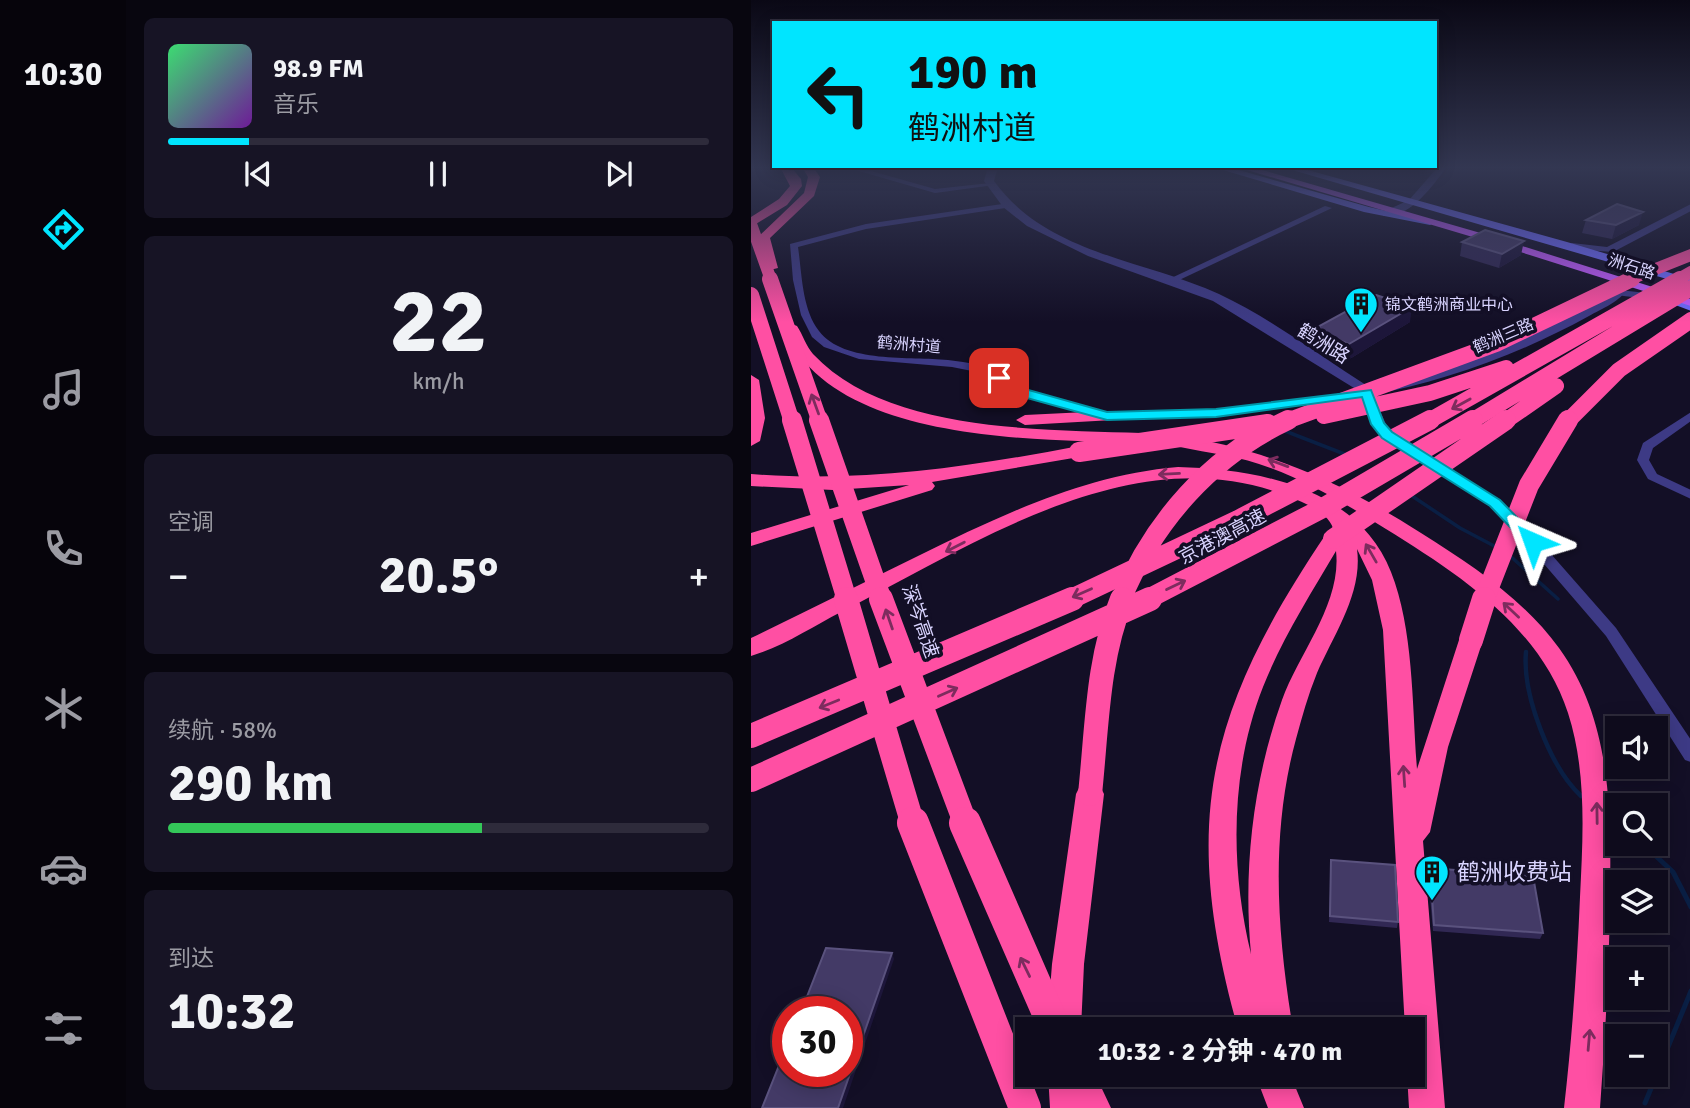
<!DOCTYPE html>
<html lang="zh">
<head>
<meta charset="utf-8">
<style>
	body { margin:0; font-family:Signika,"Noto Sans SC",sans-serif; background:#171425; color:#f1f3f6; height:100vh; display:flex; flex-direction:column; font-size:26px; white-space:nowrap }
	* { box-sizing:border-box; margin:0 }
	p { font-size:23px; color:#9b9ba3 }
	.icon { flex:none; width:38px; height:38px; fill:none; stroke:currentColor; stroke-width:2; stroke-linecap:round; stroke-linejoin:round }
	.map { position:relative; flex:1; overflow:hidden }
	.sheet { display:flex; flex-direction:column; gap:18px; padding:18px; background:#08060f; width:625px }
	.sheet>* { flex:none }
	.hud { position:absolute; left:21px; top:21px; width:665px; height:147px; border-radius:0px; box-shadow:0 4px 18px #0003,0 0 0 2px #2e2b3b; background:#00e5ff; color:#111; overflow:hidden }
	.fabs { position:absolute; left:854px; top:716px; display:grid; gap:14px }
	.fabs a { display:grid; place-items:center; width:63px; height:63px; border-radius:0px; background:#0e0b1c; box-shadow:0 4px 18px #0003,0 0 0 2px #2e2b3b; font-size:35px }
	.speed { position:absolute; left:21px; top:996px; display:flex; gap:14px; font-size:35px; font-weight:700; text-align:center }
	.speed>* { display:grid; place-content:center; width:91px; height:91px; border-radius:50%; background:#0e0b1c; box-shadow:0 4px 18px #0003,0 0 0 2px #2e2b3b; line-height:1 }
	.speed .limit { border:10px solid #d22; background:#fff; color:#111 }
	.pin { position:absolute; display:grid; place-items:center; width:60px; height:60px; color:#fff; margin:-30px; border-radius:14px; box-shadow:0 4px 10px #0006 }
	.me { position:absolute; width:77px; margin:-38px; rotate:317deg; stroke-linejoin:round; filter:drop-shadow(0 0 5px #0008) }
	.turn { display:flex; align-items:center; gap:24px; height:147px; padding:0 21px; font-size:32px }
	.turn .icon { width:91px; height:91px; stroke-width:2.5 }
	.turn b { display:block; font-size:49px; line-height:60px }
	.big { font-size:52px; font-weight:700; line-height:1.1 }
	.sheet .card { flex:1; display:flex; flex-direction:column; justify-content:center; gap:10px; min-width:0; padding:0 24px; border-radius:10px; background:#171425 }
	.sheet .dial { align-items:center; gap:0 }
	.dial b { font-size:91px; line-height:1 }
	.song { display:flex; align-items:center; gap:21px }
	.cover { width:84px; height:84px; border-radius:10px; background:linear-gradient(135deg,hsl(140 70% 55%),hsl(280 70% 35%)) }
	.played { height:7px; border-radius:4px; background:linear-gradient(90deg,#00e5ff 15%,#2e2b3b 15%) }
	.keys { display:flex; justify-content:space-around; direction:ltr }
	.heat { display:flex; justify-content:space-between; align-items:center; font-size:38px; direction:ltr }
	.charge { height:10px; border-radius:5px; background:linear-gradient(90deg,#34c759 58%,#2e2b3b 0) }
	.trip { position:absolute; left:264px; top:1017px; width:410px; height:70px; border-radius:0px; background:#0e0b1c; box-shadow:0 4px 18px #0003,0 0 0 2px #2e2b3b; font-weight:700; line-height:70px; text-align:center }
	main { display:flex; flex:1; min-height:0 }
	.tab-bar { display:flex; flex-direction:column; width:126px; justify-content:space-around; align-items:center; background:#06040b; color:#9b9ba3 }
	.tab-bar .icon { width:49px; height:49px }
	.tab-bar .selected { color:#00e5ff }
	.tab-bar b { font-size:32px; color:#f1f3f6 }
	.map>svg:first-child { display:block }
</style>
</head>
<body>
<main>
<nav class="tab-bar">
<b>10:30</b>
<svg class="icon selected" aria-label="directions" viewBox="0 0 24 24"><path d="M12 3l9 9-9 9-9-9zM9 14v-3h6M13 9l2 2-2 2"/></svg>
<svg class="icon" aria-label="music" viewBox="0 0 24 24"><path d="M9 18V5l10-2v13"/><circle cx="6" cy="18" r="3"/><circle cx="16" cy="16" r="3"/></svg>
<svg class="icon" aria-label="phone" viewBox="0 0 24 24"><path d="M5 4h4l2 5-3 2q2 4 5 5l2-3 5 2v4C11 20 4 13 5 4z"/></svg>
<svg class="icon" aria-label="climate" viewBox="0 0 24 24"><path d="M12 3v18M4 7l16 10M4 17L20 7"/></svg>
<svg class="icon" aria-label="car" viewBox="0 0 24 24"><path d="M5 17H2v-5l4-1 3-4h7l3 4 3 1v5h-3M9 17h6M6 11h13"/><circle cx="7" cy="17" r="2"/><circle cx="17" cy="17" r="2"/></svg>
<svg class="icon" aria-label="filters" viewBox="0 0 24 24"><path d="M4 7h16M4 17h16"/><circle cx="9" cy="7" r="2"/><circle cx="15" cy="17" r="2"/></svg>
</nav>
<section class="sheet">
<div class="card">
<div class="song"><i class="cover"></i><div><b>98.9 FM</b><p>音乐</p></div></div>
<div class="played"></div>
<div class="keys"><svg class="icon" aria-label="previous" viewBox="0 0 24 24"><path d="M18 5L8 12l10 7zM5 5v14"/></svg><svg class="icon" aria-label="pause" viewBox="0 0 24 24"><path d="M8 5v14M16 5v14"/></svg><svg class="icon" aria-label="next" viewBox="0 0 24 24"><path d="M6 5l10 7-10 7zM19 5v14"/></svg></div>
</div>
<div class="card dial"><b>22</b><p>km/h</p></div>
<div class="card"><p>空调</p>
<div class="heat"><a>−</a><b class="big">20.5°</b><a>+</a></div>
</div>
<div class="card"><p>续航 · 58%</p><b class="big">290 km</b><div class="charge"></div></div>
<div class="card"><p>到达</p><b class="big">10:32</b></div>
</section>
<div class="map">
<svg width="940" height="1108" viewBox="0 0 940 1108">
	<rect width="100%" height="100%" fill="#130f26"/>
	<g fill="none" stroke-linecap="round" stroke-linejoin="round">
		<path stroke="#0a1f44" stroke-width="3.5" d="M534,431L596,455
			M658,494L709,528L747,548
			M757,554L807,599"/>
		<path stroke="#0a1f44" stroke-width="4.5" d="M775,652C771,694 799,767 830,796"/>
		<path stroke="#0a1f44" stroke-width="5" d="M892,844L922,872L940,907
			M894,1103L940,991"/>
		<path fill="#3d3a85" fill-rule="evenodd" d="M94,167H106L184,189L239,183L243,185L184,193Z
			M258,203L262,205L261,207L115,229L47,247C51,274 51,309 68,331C93,364 160,356 197,360C217,362 237,367 256,372L257,374L253,382L256,385L356,412L465,410L587,394L593,397L587,400L465,416L356,419L248,389L241,383L246,376L201,367L108,359L73,347L61,337L50,315L42,280L39,244L115,224Z
			M574,206L581,208L424,282L416,280Z
			M868,290L905,294L910,297L905,300L865,295V291Z
			M617,394C628,400 631,421 640,432L749,500L772,522L865,628L940,740V762L934,760L855,636L762,528L739,506L632,438L621,424L611,397Z
			M940,412V421L902,448L898,460L906,474L940,490V499L897,479L886,460L892,443Z"/>
		<path fill="#3d3a85" fill-rule="evenodd" d="M237,167H247L243,181C296,254 391,259 468,294C521,319 569,356 618,387C707,370 784,336 863,291L864,288L858,280L860,278H868L876,288C871,301 850,309 838,316C767,355 695,381 616,396L462,301L337,256L276,226L252,207L233,181Z
			M687,167H696C681,186 660,218 632,216V212L658,200Z
			M940,204V211L862,252L821,249L816,246L821,243L856,247Z"/>
		<path fill="#6f6bff" fill-rule="evenodd" d="M462,167H477L618,207L684,222L679,225L613,212Z
			M531,167H546L816,242L940,279V286Z
			M903,291H911L940,303V311L903,297Z"/>
		<path fill="#c25bff" fill-rule="evenodd" d="M486,167H501L733,234L940,299V306L725,238Z"/>
		<path fill="#ff4fa3" fill-rule="evenodd" d="M29,167H40L50,179L51,186L36,205L0,227V217L28,199L39,186Z
			M51,167H62L69,177L63,196L19,238L27,268L15,271L5,245L7,237L53,193L57,177Z
			M41,324L46,326C52,335 55,346 62,354C136,433 289,429 390,433L399,438L390,443C285,439 82,444 33,329Z
			M0,375L8,380L14,418L9,441L0,446Z
			M356,411L365,416L362,420L274,425L265,420L274,415Z
			M422,435C517,449 590,482 670,533C721,565 772,599 808,648C862,723 860,814 859,902C858,971 854,1039 849,1108H813C821,1038 826,968 829,897C832,836 836,772 817,713C789,627 709,575 635,529C595,504 554,479 508,464C478,454 447,452 416,444L413,440Z
			M328,446L334,448L337,452L334,456L181,482L184,486L181,490L0,546V533L158,485L82,490L0,486V474C111,483 219,467 328,446Z
			M427,467C508,469 607,488 640,572C663,630 661,707 666,769L708,640L712,634H728L732,640L697,747L679,832L672,841L694,1108H658L656,1074H662V1029H654L632,630L621,580L606,549C612,593 583,634 566,673C557,695 551,717 545,739C519,834 526,933 542,1029H487C429,821 456,711 575,534L583,533C581,513 554,503 536,496C384,435 222,545 90,612C61,627 31,647 0,656V638C56,611 112,583 167,556C251,515 333,475 427,467ZM585,551C591,603 548,653 531,700C502,781 492,869 500,954C479,867 479,771 512,687C531,639 559,595 585,551Z
			M339,783L349,786L353,794L333,964L330,1029H296L301,964L325,794L329,786Z
			M297,1074H344L360,1108H299Z
			M504,1074H539L553,1108H517Z"/>
		<path stroke="#ff4fa3" stroke-width="12" d="M0,224L20,280
			M877,280L940,255
			M926,280L940,272"/>
		<path stroke="#ff4fa3" stroke-width="16" d="M19,279L69,422
			M0,295L41,422
			M573,416L679,393L755,368
			M533,422L745,344L881,279
			M676,422L929,279
			M719,422L940,288
			M753,422L805,386
			M816,422L868,370L940,320"/>
		<path stroke="#ff4fa3" stroke-width="20" d="M41,420L96,600
			M68,420L131,600
			M328,452L517,424
			M582,539L755,420
			M318,600L487,520L679,420
			M370,600C402,522 460,456 537,420
			M395,600L572,508L722,420
			M733,600L778,485L817,420"/>
		<path stroke="#ff4fa3" stroke-width="24" d="M95,599L162,825
			M130,599L215,825
			M720,640L733,599
			M0,736L321,599
			M0,780L399,599
			M339,794C346,729 346,660 371,599"/>
		<path stroke="#ff4fa3" stroke-width="32" d="M162,823L274,1108
			M214,823L304,1029"/>
	</g>
	<path fill="#312854" d="M835,220L888,225L861,239L831,233Z
		M711,242L770,255L748,268L709,256Z
		M659,322L597,360L560,345L561,330Z
		M580,860L647,922L646,928L578,922Z
		M679,868L792,933L789,939L682,931L677,874Z"/>
	<path fill="#1d163a" d="M892,212L888,225L861,239L865,225Z
		M773,241L770,255L748,268L751,254Z
		M661,307L659,322L597,360L598,344Z
		M141,953L143,959L92,1108H87Z"/>
	<path fill="#433a66" stroke="#5a527e" stroke-width="2" d="M866,204L892,212L865,225L835,220Z
		M734,230L773,241L751,254L711,242Z
		M625,295L661,307L598,344L561,330Z
		M580,860L644,865L647,922L579,916Z
		M679,868L782,876L792,933L683,925Z
		M75,948L141,953L87,1108H11L37,1043V1071H96V1012H50Z"/>
	<defs><path id="oneway-shaft" d="M-6 0H5M1.5-3L5.5 0L1.5 3" fill="none" stroke-width="1.6" stroke-linecap="round" stroke-linejoin="round" transform="scale(1.75)"/></defs>
	<g stroke="#7d2c5e">
		<use href="#oneway-shaft" transform="translate(64 404) rotate(-110)"/>
		<use href="#oneway-shaft" transform="translate(710 404) rotate(151)"/>
		<use href="#oneway-shaft" transform="translate(527 463) rotate(-160)"/>
		<use href="#oneway-shaft" transform="translate(418 474) rotate(177)"/>
		<use href="#oneway-shaft" transform="translate(204 547) rotate(153)"/>
		<use href="#oneway-shaft" transform="translate(620 553) rotate(-120)"/>
		<use href="#oneway-shaft" transform="translate(425 585) rotate(-26)"/>
		<use href="#oneway-shaft" transform="translate(331 593) rotate(156)"/>
		<use href="#oneway-shaft" transform="translate(760 610) rotate(-137)"/>
		<use href="#oneway-shaft" transform="translate(138 619) rotate(-109)"/>
		<use href="#oneway-shaft" transform="translate(197 692) rotate(-24)"/>
		<use href="#oneway-shaft" transform="translate(78 704) rotate(158)"/>
		<use href="#oneway-shaft" transform="translate(653 776) rotate(-94)"/>
		<use href="#oneway-shaft" transform="translate(846 813) rotate(-91)"/>
		<use href="#oneway-shaft" transform="translate(274 967) rotate(-116)"/>
		<use href="#oneway-shaft" transform="translate(838 1040) rotate(-85)"/>
	</g>
	<linearGradient id="sky" x2="0" y2="1"><stop stop-color="#0a0815"/><stop offset="0.52" stop-color="#333752"/><stop offset="1" stop-color="#333752" stop-opacity="0"/></linearGradient>
	<rect width="940" height="322" fill="url(#sky)"/>
	<path fill="#00e5ff" stroke="#0095a6" stroke-width="2" d="M244,376H253L256,384L356,412L465,409L620,390L633,423L641,432L749,500L790,542L788,546H777L739,506L631,438L620,424L611,397L465,417L356,420L247,390L241,383Z"/>
	<defs>
		<g id="building-pin" transform="scale(1.75)"><path d="M0 17L-7.5 6A9.5 9.5 0 1 1 7.5 6Z" fill="#00e5ff" stroke="#130f26"/><path d="M-4-6H4V6H1V3H-1V6H-4ZM-2.5-4.3h1.7v1.8h-1.7ZM.8-4.3h1.7v1.8H.8ZM-2.5-1h1.7V.8h-1.7ZM.8-1h1.7V.8H.8Z" fill="#111"/></g>
	</defs>
	<g fill-rule="evenodd">
		<use href="#building-pin" x="610" y="304"/>
		<use href="#building-pin" x="681" y="872"/>
	</g>
	<g text-anchor="middle" stroke-width="7" stroke-linejoin="round" paint-order="stroke">
		<g font-size="16" fill="#d9d4ff" stroke="#130f26">
			<text transform="translate(881 266) rotate(18)" y="6">洲石路</text>
			<text transform="translate(752 335) rotate(-23)" y="6">鹤洲三路</text>
			<text transform="translate(158 344) rotate(5)" y="6">鹤洲村道</text>
		</g>
		<g font-size="16" fill="#d9d4ff" stroke="#130f26" text-anchor="start">
			<text x="634" y="310">锦文鹤洲商业中心</text>
		</g>
		<g font-size="19" fill="#d9d4ff" stroke="#130f26">
			<text transform="translate(573 343) rotate(32)" y="7">鹤洲路</text>
			<text transform="translate(471 536) rotate(-28)" y="7">京港澳高速</text>
			<text transform="translate(170 621) rotate(71)" y="7">深岑高速</text>
		</g>
		<g font-size="23" fill="#d9d4ff" stroke="#130f26" text-anchor="start">
			<text x="706" y="880">鹤洲收费站</text>
		</g>
	</g>
</svg>
<div class="fabs">
<a><svg class="icon" aria-label="sound" viewBox="0 0 24 24"><path d="M4 9h4l5-4v14l-5-4H4zM17 9q2 3 0 6"/></svg></a>
<a><svg class="icon" aria-label="search" viewBox="0 0 24 24"><circle cx="10" cy="10" r="6"/><path d="M15 15l6 6"/></svg></a>
<a><svg class="icon" aria-label="layers" viewBox="0 0 24 24"><path d="M12 4l9 5-9 5-9-5zM3 14l9 5 9-5"/></svg></a>
<a>+</a>
<a>−</a>
</div>
<div class="speed"><div class="limit">30</div></div>
<div class="pin" style="left:248px;top:378px;background:#d93025"><svg class="icon" aria-label="arrive" viewBox="0 0 24 24"><path d="M6 21V4h12l-3 4 3 4H6"/></svg></div>
<svg class="me" style="left:782px;top:542px" viewBox="-20 -20 40 40"><path d="M0-17L14 15 0 8-14 15z" fill="#00e5ff" stroke="#fff" stroke-width="4"/></svg>
<div class="trip">10:32 · 2 分钟 · 470 m</div>
<div class="hud">
<div class="turn"><svg class="icon" aria-label="left" viewBox="0 0 24 24"><path d="M17 20v-9H6M10 6l-5 5 5 5"/></svg><div><b>190 m</b>鹤洲村道</div></div>
</div>
</div>
</main>
</body>
</html>
